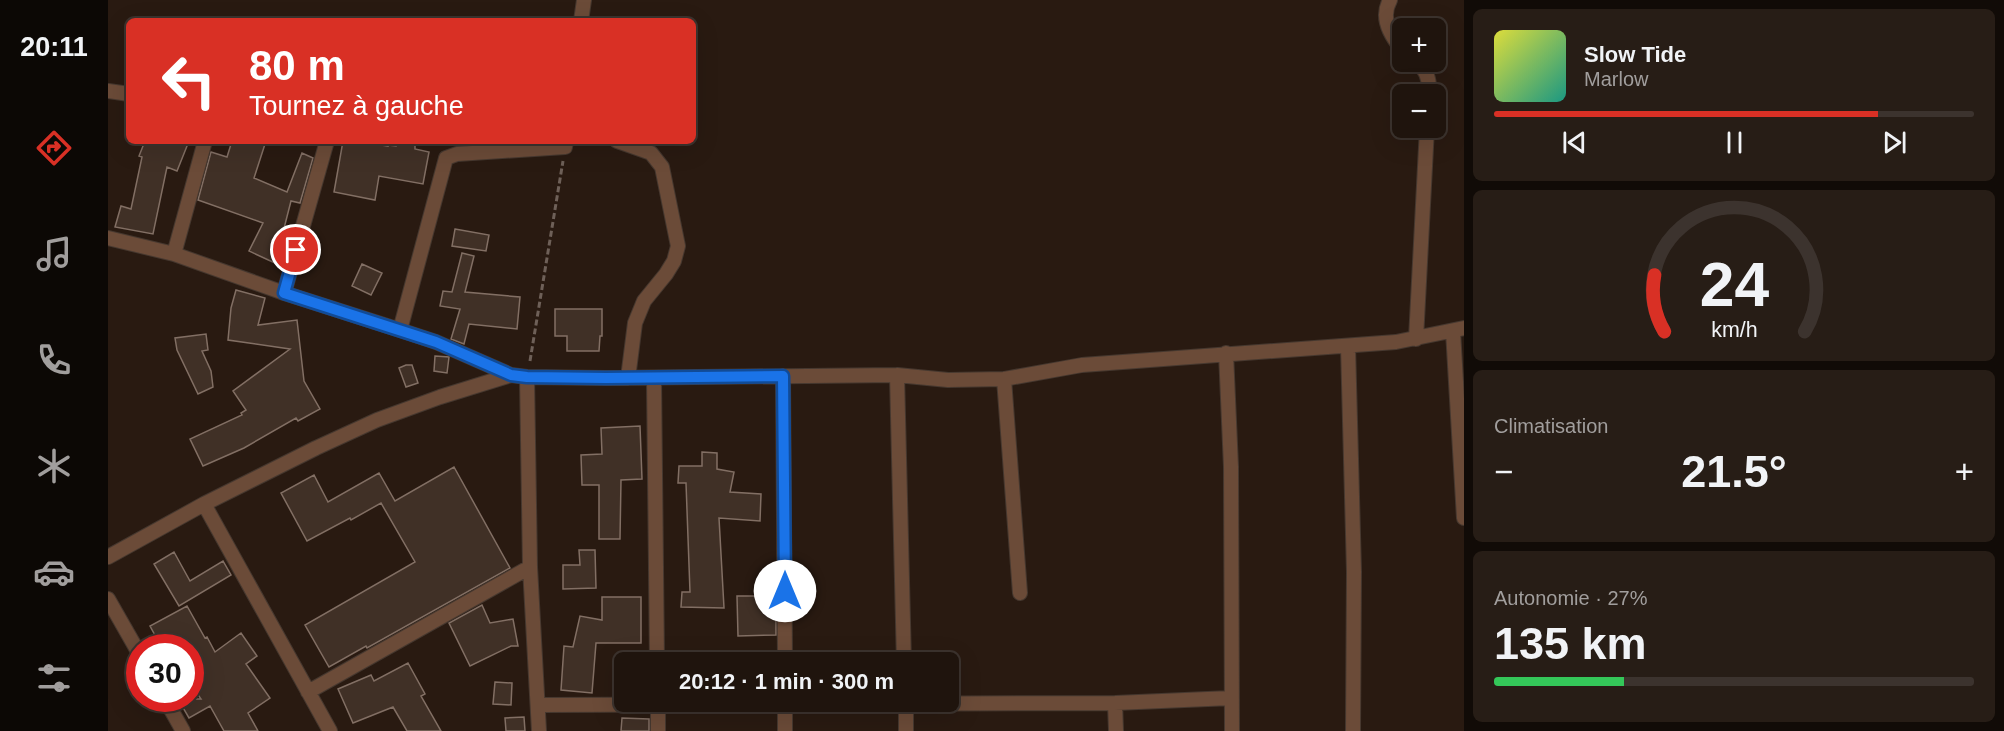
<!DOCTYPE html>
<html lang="fr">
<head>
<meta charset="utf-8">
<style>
	body { margin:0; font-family:Helvetica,sans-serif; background:#271d16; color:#f1f3f6; height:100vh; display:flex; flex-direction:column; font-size:22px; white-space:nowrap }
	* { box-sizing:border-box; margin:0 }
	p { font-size:20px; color:#a19e9d }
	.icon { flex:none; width:33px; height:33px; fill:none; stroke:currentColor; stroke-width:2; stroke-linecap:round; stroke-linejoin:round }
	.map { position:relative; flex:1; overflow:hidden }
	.panel { display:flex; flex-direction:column; gap:9px; padding:9px; background:#110b07; width:540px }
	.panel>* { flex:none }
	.banner { position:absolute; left:18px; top:18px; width:570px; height:126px; border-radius:9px; box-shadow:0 6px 24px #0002,0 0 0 2px #3c332e; background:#d93025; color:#fff; overflow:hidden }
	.fabs { position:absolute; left:1284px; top:18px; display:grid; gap:12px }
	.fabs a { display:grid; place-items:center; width:54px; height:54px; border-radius:9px; background:#1f140d; box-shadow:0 6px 24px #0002,0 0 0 2px #3c332e; font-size:30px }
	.speed { position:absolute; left:18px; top:634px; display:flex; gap:12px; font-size:30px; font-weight:700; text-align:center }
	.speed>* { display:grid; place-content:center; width:78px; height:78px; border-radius:50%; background:#1f140d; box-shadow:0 6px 24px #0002,0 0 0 2px #3c332e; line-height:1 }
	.speed .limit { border:9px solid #d22; background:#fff; color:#111 }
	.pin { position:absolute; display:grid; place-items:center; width:51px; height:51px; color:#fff; margin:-26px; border:3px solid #fff; border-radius:50%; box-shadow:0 2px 6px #0007 }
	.me { position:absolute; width:66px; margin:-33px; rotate:0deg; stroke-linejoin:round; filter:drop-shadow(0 0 4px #0008) }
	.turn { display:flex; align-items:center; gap:21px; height:126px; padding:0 24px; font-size:27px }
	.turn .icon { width:78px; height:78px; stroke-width:2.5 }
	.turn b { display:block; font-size:42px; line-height:51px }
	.big { font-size:45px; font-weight:600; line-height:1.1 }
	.panel .card { flex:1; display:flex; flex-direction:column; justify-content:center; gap:9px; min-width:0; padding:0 21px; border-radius:9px; background:#271d16 }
	.panel .dial { align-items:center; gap:0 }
	.dial svg { height:156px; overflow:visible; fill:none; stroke:#3c332e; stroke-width:7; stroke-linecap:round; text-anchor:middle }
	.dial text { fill:#f1f3f6; stroke:none }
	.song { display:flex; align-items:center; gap:18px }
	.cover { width:72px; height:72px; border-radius:9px; background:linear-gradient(135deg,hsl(60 70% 55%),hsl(170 70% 35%)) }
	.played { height:6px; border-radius:3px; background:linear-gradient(90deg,#d93025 80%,#3c332e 80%) }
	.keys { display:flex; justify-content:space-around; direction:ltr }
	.heat { display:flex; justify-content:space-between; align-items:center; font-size:33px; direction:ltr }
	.charge { height:9px; border-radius:4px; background:linear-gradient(90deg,#34c759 27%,#3c332e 0) }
	.trip { position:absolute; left:506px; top:652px; width:345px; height:60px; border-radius:9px; background:#1f140d; box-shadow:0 6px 24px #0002,0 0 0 2px #3c332e; font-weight:600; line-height:60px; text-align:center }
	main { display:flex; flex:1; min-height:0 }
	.dock { display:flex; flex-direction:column; width:108px; justify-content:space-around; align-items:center; background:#0c0805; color:#a19e9d }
	.dock .icon { width:42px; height:42px }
	.dock .selected { color:#d93025 }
	.dock b { font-size:27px; color:#f1f3f6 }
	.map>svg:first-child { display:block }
</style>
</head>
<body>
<main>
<nav class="dock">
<b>20:11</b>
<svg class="icon selected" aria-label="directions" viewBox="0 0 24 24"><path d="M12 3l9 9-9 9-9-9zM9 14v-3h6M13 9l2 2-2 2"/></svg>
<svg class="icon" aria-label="music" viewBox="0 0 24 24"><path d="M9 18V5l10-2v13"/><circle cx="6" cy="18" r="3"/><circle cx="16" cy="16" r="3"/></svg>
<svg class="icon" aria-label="phone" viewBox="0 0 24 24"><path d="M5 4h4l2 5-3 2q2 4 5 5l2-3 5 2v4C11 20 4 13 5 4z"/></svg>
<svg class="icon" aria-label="climate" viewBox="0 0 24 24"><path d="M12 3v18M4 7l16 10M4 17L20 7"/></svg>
<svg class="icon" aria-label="car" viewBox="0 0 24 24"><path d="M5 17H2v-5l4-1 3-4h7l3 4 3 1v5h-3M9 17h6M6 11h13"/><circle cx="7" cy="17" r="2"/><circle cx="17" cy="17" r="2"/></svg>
<svg class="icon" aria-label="filters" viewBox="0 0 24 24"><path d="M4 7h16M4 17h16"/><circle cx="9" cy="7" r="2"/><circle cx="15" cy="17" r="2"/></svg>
</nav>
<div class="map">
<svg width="1356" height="731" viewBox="0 0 1356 731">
	<rect width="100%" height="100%" fill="#291a11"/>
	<path fill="#403026" stroke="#826f64" stroke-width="1.5" d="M37,141H81L69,171L59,167L45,234L7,227L13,206L23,209L34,157L31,156Z
		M124,141H158L146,178L179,192L194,153L205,158L192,203L183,201L173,240L179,243L169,264L141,251L155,223L90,200L103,152L119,157Z
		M235,141H249L280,146V145L288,146V141H307V149L321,152L315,184L271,176L267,200L226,192Z
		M347,229L381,235L378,251L344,246Z
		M354,253L366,256L357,292L412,297L409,329L361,324L356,344L343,339L352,309L332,306L335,291L344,292Z
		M254,264L274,273L263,295L244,286Z
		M128,290L157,298L150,325L189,320L196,381L212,409L190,421L188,418L136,448L95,466L82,439L134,415L133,413L138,410L125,391L182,349L120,340L123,308Z
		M447,309H494V336H492L491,351H459V336H447Z
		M98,334L100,350L94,351L103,371L105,387L90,394L69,350L67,338Z
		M327,356L341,357L339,373L326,371Z
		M298,365H304L310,383L298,387L291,368Z
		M532,426L534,479L513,480L512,539H491V485H474L473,455L494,454L493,428Z
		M594,452L609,453V469L626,472L622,492L653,494L652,521L611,518L616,608L573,607L574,592H582L578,483H570L571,466H594Z
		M346,467L402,568L259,648L258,646L221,667L197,625L307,562L273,503L243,520L242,518L199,541L173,493L206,475L220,502L271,473L287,501Z
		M471,550H487L488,588L455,589V565H472Z
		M66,552L82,581L115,561L123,575L71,606L46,564Z
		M629,596H668V635L630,636Z
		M494,597H533V643H488L484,693L453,690L456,646L465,647L472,616L494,620Z
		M374,605L382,623L405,619L410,646H403L362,666L341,623Z
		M79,606L97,638L99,637L107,652L133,633L149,656L138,664L162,698L140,713L150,731H116L102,706L81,718L70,699H93L82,683V648H54L42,626Z
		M300,663L317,694L313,696L333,731H299L285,707L245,723L230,689L263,675L266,681Z
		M387,682L404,683L403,705L385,704Z
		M416,717L417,731H398L397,718Z
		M514,718L541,719V731H513Z"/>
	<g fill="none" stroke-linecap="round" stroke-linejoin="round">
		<g stroke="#46382f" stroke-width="16">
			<path id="minor" d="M1282,0C1272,18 1282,35 1294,49
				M473,21L476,0
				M1309,62C1319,70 1322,82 1321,94
				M0,91L21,94
				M509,141L543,153L554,167L570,246L566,261L558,274L536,301L527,323L520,378
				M0,238L66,254L176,293L292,330L328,342L403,375
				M66,254L97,141
				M176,293L219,141
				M292,330L338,158L349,154L457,147L458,141
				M1345,331L1356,518
				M1308,339L1319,128
				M1240,346L1246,572L1245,731
				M1118,353L1123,467L1124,731
				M789,375L796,663
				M675,376L677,663
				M419,377L422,567L431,731
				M546,378L549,663
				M896,379L912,593
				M96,504L222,731
				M0,557L96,504L208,448L269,420L332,397L403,375L419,377L498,378L789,375L840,380L896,379L974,365L1288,342L1356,328
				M0,599L32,655
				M200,692L422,567
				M57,699L75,731
				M550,702V731
				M1007,703L1008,731
				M431,705L1007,703L1123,698
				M677,731V702
				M798,731V702"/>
		</g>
		<path stroke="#6e6058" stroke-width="3" stroke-dasharray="6 3" stroke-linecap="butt" d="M422,361L455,161"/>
		<use href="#minor" stroke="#6b4b38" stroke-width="14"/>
	</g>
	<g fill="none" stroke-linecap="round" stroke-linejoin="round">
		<g stroke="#114b97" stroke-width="15">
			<path id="route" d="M188,250L176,293L328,342L403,375L419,377L498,378L675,376L677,591"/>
		</g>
		<use href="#route" stroke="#1a73e8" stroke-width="10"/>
	</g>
</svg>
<div class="fabs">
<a>+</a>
<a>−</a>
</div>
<div class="speed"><div class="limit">30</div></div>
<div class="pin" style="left:188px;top:250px;background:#d93025"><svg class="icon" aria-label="arrive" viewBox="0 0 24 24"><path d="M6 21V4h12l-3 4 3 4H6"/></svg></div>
<svg class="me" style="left:677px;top:591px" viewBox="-20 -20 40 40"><circle r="19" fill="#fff"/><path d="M0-13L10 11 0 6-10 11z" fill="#1a73e8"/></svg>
<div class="trip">20:12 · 1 min · 300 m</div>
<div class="banner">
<div class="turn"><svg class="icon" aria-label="left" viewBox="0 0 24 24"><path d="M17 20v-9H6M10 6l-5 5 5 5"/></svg><div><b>80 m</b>Tournez à gauche</div></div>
</div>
</div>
<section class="panel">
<div class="card">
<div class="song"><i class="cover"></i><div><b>Slow Tide</b><p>Marlow</p></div></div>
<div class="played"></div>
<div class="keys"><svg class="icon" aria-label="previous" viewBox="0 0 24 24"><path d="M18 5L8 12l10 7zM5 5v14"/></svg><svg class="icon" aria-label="pause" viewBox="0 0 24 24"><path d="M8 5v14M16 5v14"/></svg><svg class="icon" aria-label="next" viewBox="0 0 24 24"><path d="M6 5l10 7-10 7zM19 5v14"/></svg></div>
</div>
<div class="card dial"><svg viewBox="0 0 100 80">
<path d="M14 69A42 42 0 1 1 86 69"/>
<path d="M14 69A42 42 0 0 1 9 40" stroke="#d93025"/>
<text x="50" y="56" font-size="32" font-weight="700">24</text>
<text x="50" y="72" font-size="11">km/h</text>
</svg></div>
<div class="card"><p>Climatisation</p>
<div class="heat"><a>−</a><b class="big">21.5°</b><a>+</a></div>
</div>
<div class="card"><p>Autonomie · 27%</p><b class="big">135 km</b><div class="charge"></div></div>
</section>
</main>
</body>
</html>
